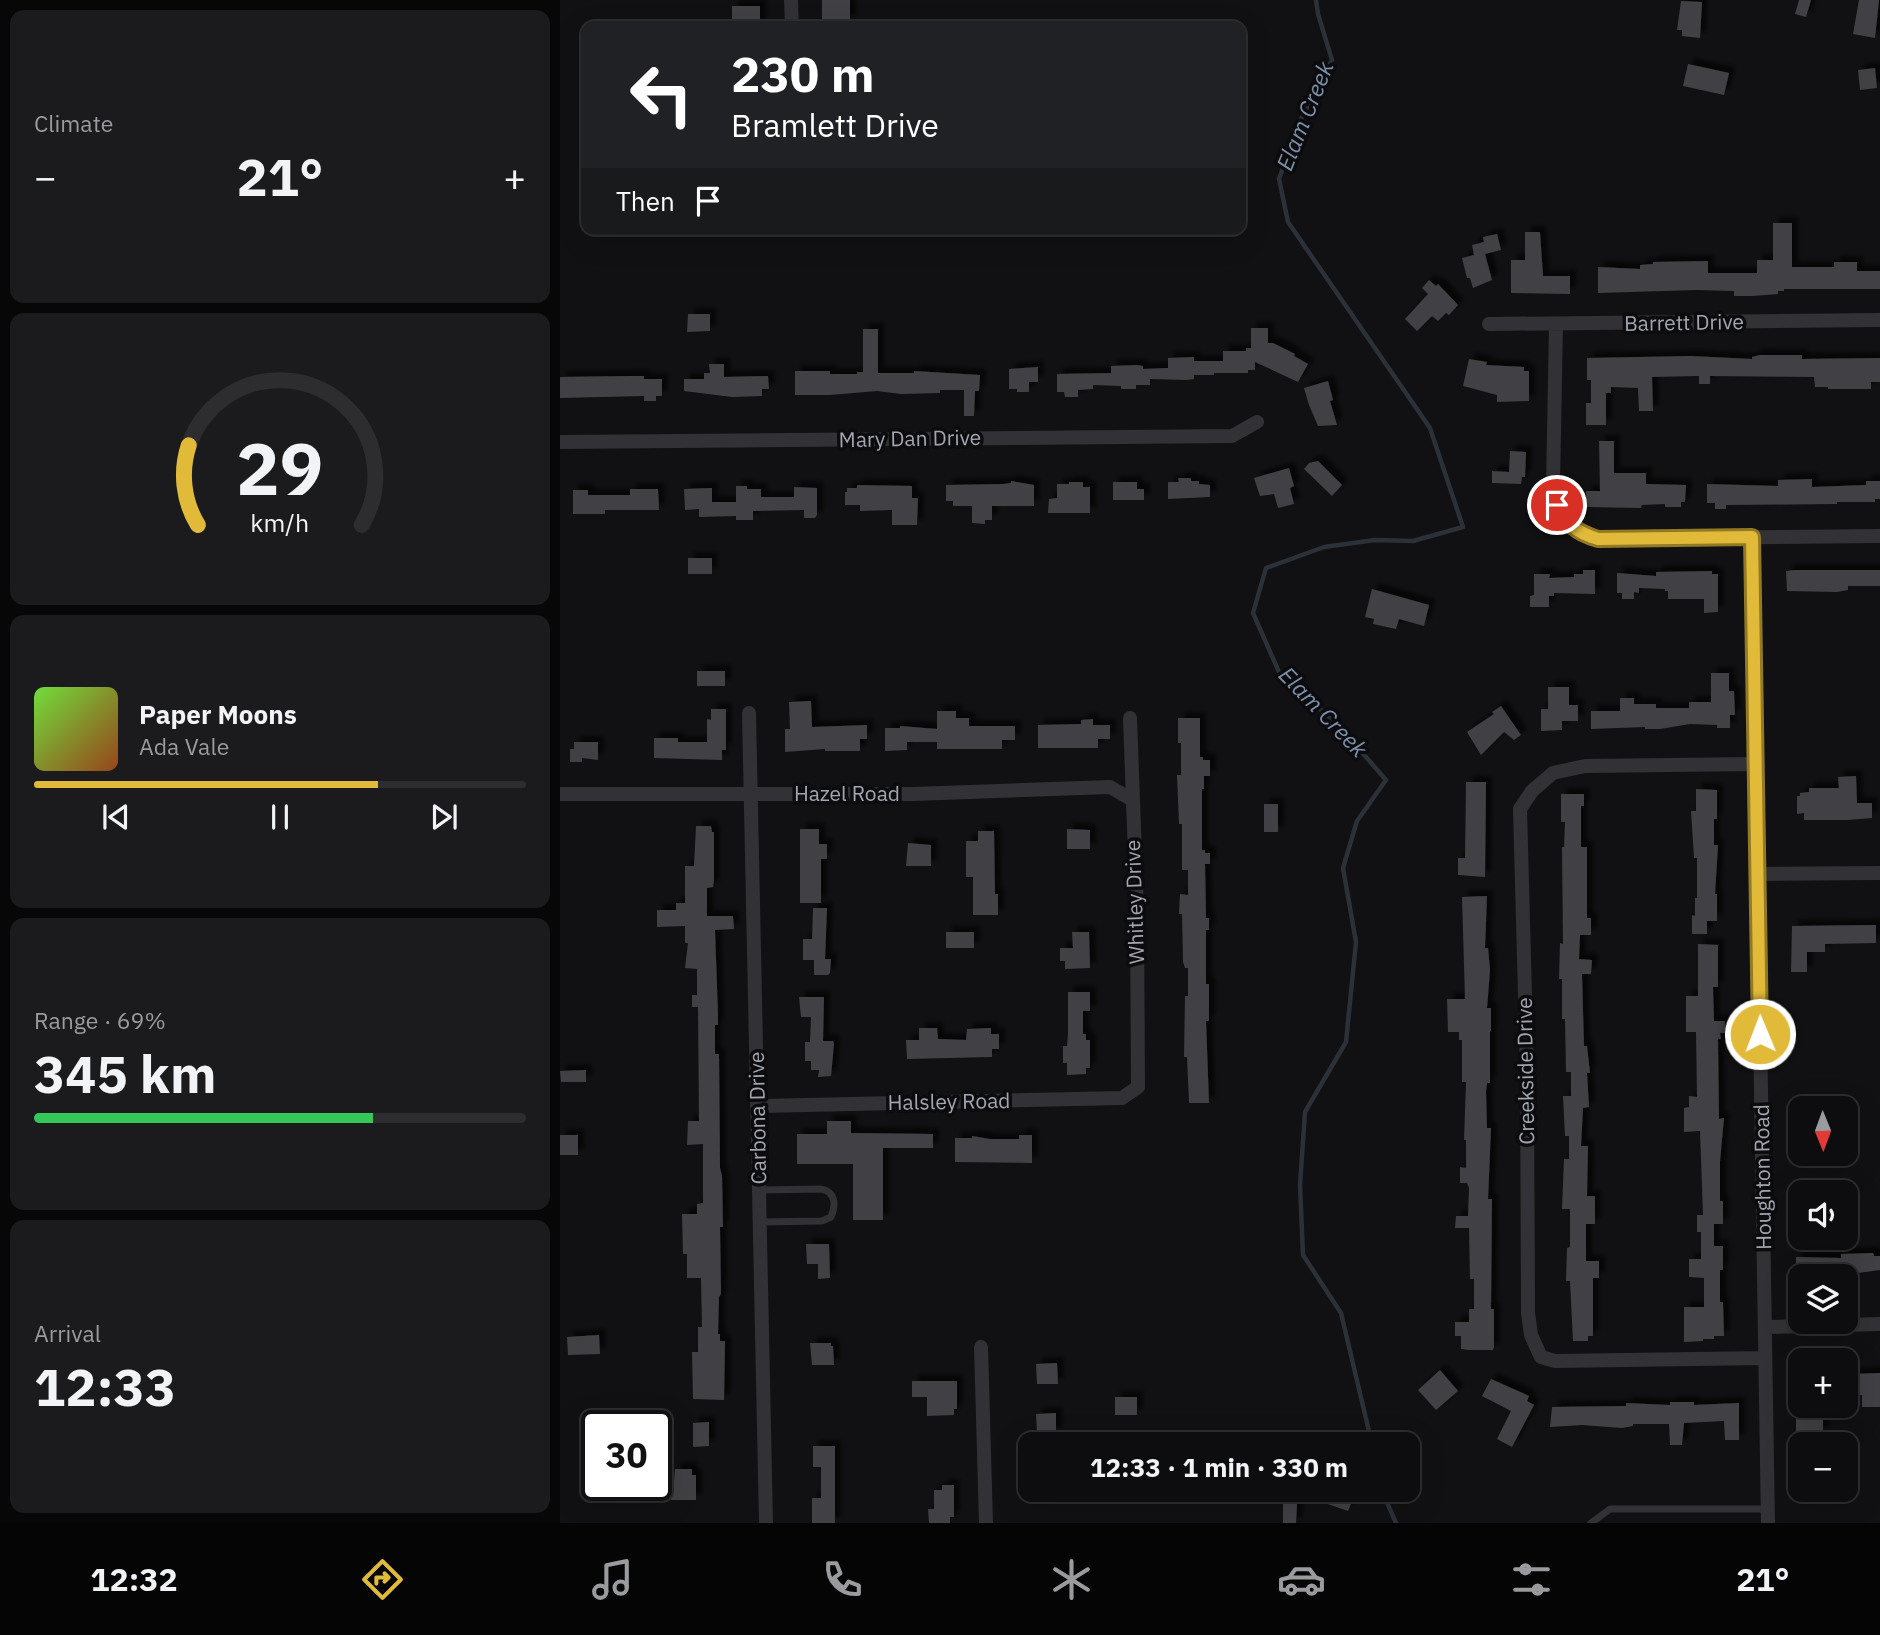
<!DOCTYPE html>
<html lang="en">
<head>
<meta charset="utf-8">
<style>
	body { margin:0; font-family:"IBM Plex Sans",sans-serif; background:#1b1a1c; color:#f1f3f6; height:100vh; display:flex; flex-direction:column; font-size:26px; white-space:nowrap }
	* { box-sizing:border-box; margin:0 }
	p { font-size:23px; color:#9a9b9e }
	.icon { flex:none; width:38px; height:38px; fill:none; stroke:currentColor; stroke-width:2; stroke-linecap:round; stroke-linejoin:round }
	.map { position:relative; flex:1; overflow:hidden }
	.panel { display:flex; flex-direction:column; gap:10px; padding:10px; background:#070708; width:560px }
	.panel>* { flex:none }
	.top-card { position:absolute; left:21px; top:21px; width:665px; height:214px; border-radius:14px; box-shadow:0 7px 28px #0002,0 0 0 2px #2d2c2e; background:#202124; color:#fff; overflow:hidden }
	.needle { width:46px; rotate:179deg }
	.buttons { position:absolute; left:1228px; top:1096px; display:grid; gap:14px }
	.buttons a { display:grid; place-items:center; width:70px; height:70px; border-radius:14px; background:#0d0c0e; box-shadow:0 7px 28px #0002,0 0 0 2px #2d2c2e; font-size:35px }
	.speed { position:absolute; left:21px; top:1410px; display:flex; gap:14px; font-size:35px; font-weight:700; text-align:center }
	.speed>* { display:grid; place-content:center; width:91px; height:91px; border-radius:50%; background:#0d0c0e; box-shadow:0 7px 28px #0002,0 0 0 2px #2d2c2e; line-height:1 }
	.speed .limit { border:4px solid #111; border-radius:10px; background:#fff; color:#111 }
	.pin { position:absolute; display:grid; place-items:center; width:60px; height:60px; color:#fff; margin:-30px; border:4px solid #fff; border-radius:50%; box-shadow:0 2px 7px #0007 }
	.me { position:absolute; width:77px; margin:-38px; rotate:359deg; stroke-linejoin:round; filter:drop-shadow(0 0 5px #0008) }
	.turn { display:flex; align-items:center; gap:24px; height:147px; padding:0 35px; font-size:32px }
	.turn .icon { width:91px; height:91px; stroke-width:2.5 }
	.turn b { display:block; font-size:49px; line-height:60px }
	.then { display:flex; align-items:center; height:66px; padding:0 35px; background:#0003; gap:14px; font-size:26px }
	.big { font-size:52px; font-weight:700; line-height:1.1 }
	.panel .tile { flex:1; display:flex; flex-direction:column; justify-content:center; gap:10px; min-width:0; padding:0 24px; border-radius:14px; background:#1b1a1c }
	.panel .dial { align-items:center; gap:0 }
	.dial svg { height:182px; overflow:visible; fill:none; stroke:#2d2c2e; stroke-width:7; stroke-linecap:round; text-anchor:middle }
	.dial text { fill:#f1f3f6; stroke:none }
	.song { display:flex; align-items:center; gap:21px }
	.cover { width:84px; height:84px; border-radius:10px; background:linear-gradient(135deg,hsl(100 70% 55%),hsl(20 70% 35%)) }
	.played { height:7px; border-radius:4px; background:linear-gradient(90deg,#e1ba39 70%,#2d2c2e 70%) }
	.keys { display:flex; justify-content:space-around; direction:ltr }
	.heat { display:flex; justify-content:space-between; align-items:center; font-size:38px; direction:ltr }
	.charge { height:10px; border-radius:5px; background:linear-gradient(90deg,#34c759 69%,#2d2c2e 0) }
	.trip { position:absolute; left:458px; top:1432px; width:402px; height:70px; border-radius:14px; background:#0d0c0e; box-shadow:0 7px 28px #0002,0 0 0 2px #2d2c2e; font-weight:700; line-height:70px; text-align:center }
	.menu { display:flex; height:112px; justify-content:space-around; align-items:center; background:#050506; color:#9a9b9e }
	.menu .icon { width:49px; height:49px }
	.menu .selected { color:#e1ba39 }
	.menu b { font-size:32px; color:#f1f3f6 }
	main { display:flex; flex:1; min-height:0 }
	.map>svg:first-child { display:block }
</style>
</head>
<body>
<main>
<section class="panel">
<div class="tile"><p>Climate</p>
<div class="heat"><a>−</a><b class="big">21°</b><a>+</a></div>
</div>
<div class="tile dial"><svg viewBox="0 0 100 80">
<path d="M14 69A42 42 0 1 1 86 69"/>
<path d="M14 69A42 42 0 0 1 10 34" stroke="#e1ba39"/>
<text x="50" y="56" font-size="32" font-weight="700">29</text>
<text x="50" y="72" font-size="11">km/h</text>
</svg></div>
<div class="tile">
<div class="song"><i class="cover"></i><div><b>Paper Moons</b><p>Ada Vale</p></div></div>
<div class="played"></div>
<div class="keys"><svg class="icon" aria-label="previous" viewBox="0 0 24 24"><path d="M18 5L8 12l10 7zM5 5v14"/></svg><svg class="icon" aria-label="pause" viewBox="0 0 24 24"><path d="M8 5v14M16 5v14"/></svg><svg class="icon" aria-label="next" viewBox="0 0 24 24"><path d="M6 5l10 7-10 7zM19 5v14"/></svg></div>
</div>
<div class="tile"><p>Range · 69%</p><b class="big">345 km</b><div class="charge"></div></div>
<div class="tile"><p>Arrival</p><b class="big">12:33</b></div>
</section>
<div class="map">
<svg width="1320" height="1523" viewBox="0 0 1320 1523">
	<defs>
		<filter id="shadow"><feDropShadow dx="6" dy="-6" stdDeviation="2" flood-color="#0009"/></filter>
	</defs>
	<rect width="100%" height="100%" fill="#111012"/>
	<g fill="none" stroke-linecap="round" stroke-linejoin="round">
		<path stroke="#2b3139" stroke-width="4.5" d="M756,0L758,14L772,60L740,121L719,179L728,222L870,428L903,527L853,541L815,540L764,547L706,568L693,613L719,672L779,726L826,780L797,821L783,868L796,942L786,1042L745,1112L740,1185L743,1255L781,1313L812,1444
			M821,1489L836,1523"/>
	</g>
	<path fill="#404045" filter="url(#shadow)" d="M262,0H290V21H262Z
		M1239,0H1251L1246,17L1235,14Z
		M1299,0H1319L1315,38L1293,34Z
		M1121,1L1142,2L1140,38L1122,36V30H1117Z
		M172,6H200V26H172Z
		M1128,64L1169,73L1164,95L1123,86Z
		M1315,68L1317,88L1300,90L1298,70Z
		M1213,223H1232V267H1274V262H1297V271H1320V289H1224V291H1218V294L1193,296H1174V291L1136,290L1038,293V267L1080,269V265L1093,264V262L1148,261V273H1197V260H1213Z
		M965,232H980L983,276H1010V294L951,293V260H965Z
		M937,234L941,250L925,254L932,280L913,288L910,278H907L902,258L914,255L912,245L924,242L923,237Z
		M869,280L876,286L878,284L898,305L889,315L886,313L878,321L872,316L857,331L845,319L868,294L862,288Z
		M128,314H150V331L127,332Z
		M691,328H708V343H713L735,354L734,356L748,364L738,382L695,362V370H688V373H654V375H634V379L626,380L590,379V385H576V389H561V386L533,385V389L518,390V397H505L504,392H497V374L551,373V366L577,365L583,366V369L608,368V358L634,357V361H663V351H686V348H691Z
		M303,329H318V373H354V371L420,375L419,391H415L414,416H404V390H380V393L341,394L317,391L270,395H235V371H270V374H297V372H303Z
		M1200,355H1242V359L1320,358V382H1311V389H1268V387H1255L1254,377L1150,376V384H1139V376L1092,377L1093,411H1079L1078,388L1051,387V393H1046V425H1026V403H1031V380H1027V358L1131,356L1192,359V357Z
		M909,359L927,362L926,365L964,367V371H969V401L937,402V395L903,386Z
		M149,364H164V377L208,376L209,389H202V396L172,397L124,391V379H144V373H150Z
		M478,367V382H469V392H457V389H449V369Z
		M70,376H84V379H102V396H96V401H84V396L0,398V377Z
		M768,381L773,400L770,401L777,425L758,426L749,405L744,388Z
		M1039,441H1054V473H1086V484L1126,485L1125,502H1121V507H1105V504L1082,505L1081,508L1026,507V491H1040Z
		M950,451L966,452L965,477H962L961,484L932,483V471L949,472Z
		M758,461L782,485L772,496L744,469L749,463Z
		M729,468L734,486L730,488L734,504L718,508L714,494L700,496L694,478Z
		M618,478H631V481H639V484L650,485V497L608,499V482H619Z
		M1252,479V487L1306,485V481H1320V499H1315V502H1277V504L1166,505V509H1155V503H1147V484L1218,486V480Z
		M451,481L474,485V506H432V520H425V524L412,523V506H393V501H386V485L443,484L451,483Z
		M509,482H523V487H530V513H488L489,499L497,498V484H509Z
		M553,482H577V489H584V500H553Z
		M297,485L352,486V498H358L357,525H332V510L300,511V505H285V492H287V488H297Z
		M176,486H187V489H201V497H234V487L257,488V515L255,518H244V510L193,511V520H176V516L139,517V509L125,510L124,489L152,488V502H176Z
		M70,489H98L99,510H45V514H13V490H28V495H70Z
		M128,558H152V574H128Z
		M1023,570H1035V594L994,593V596H989V607H970V596L974,595V574H990L989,578L1014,577V574H1023Z
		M1234,570H1320V586H1288V590L1277,592L1227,591L1226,571Z
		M1152,571V574H1158V612L1144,613V599H1108V591H1105V589L1079,588V593L1074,592V599H1062V593H1057V573L1096,576V572Z
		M812,589L869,605L864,626L839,619L836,629L813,624L814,619L805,617Z
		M137,671H165V686H137Z
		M1151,673H1169V691H1174L1175,715H1170V728H1157V725L1130,724L1100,729H1085V727L1031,729V711H1060V698H1074V704H1096V708H1129V702H1151Z
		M988,687H1009V705H1018V721H1002V730L981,731V709H988Z
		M251,701L252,727L307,725V739H300V751H265V749L225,752V729H230L229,702Z
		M941,706L961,735L954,740L944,732L921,755L907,732L934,714L932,712Z
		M151,709H166V750H162V760L94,758V738H118V742H147V719L151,720Z
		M377,711H396V718H409V726H455V740H442V749H377V742H347V750L325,751V728H340V726L377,729Z
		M618,718H640V757H643V760H650V776H644V789H642V850H645V853H650V864H645L646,918H649V930H646V984H649V1021H646L649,1103H629L627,1057H624L625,996H628V968H625L623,962L622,914H619L620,894L628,895V870H622V824H619L617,775H621V743H618Z
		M533,719V725H550V739H538V748H478V725L521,724V720Z
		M14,742H38V760L22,758V762H10V749H14Z
		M1296,776L1297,803H1312V818L1288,820H1244V813L1237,814V796H1240V793L1249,792V788H1279L1278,777Z
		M906,782H926L925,877L898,875V858H905Z
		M1136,789L1157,790V819H1154V845H1158L1155,894H1157V921H1147V934H1132V915L1135,916V898H1137V858H1134L1131,811H1136Z
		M1001,794H1024V806H1021V847H1027V918H1031V935H1020L1019,959L1032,960L1031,974H1022L1024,1046H1027L1030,1073H1027L1029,1107L1023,1108L1021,1146H1028L1027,1196H1035V1224H1026V1261H1039V1278H1033V1336H1028V1341H1013L1010,1281H1006L1007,1248L1010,1247V1209H1002L1004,1159H1009V1136H1005L1003,1096H1011V1072H1006L1005,1019H1002V979H999L1000,943L1003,944L1002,847H1004L1005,822H1001Z
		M704,804H718V832H704Z
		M136,826H151L152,832H154V880L153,887L147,888V916H173L174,929L155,930L158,1016V1025H155V1054H159L160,1168L162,1176L163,1227H160L161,1294L159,1297L158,1334H160V1341H165L164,1400L133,1399L132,1352H138V1327H142L141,1278H127V1254H123L122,1214H137V1204L143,1203V1144L127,1145L128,1121H139L138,1007H132V995H137V969L125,968L128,943H125V926L97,927V910H116V903H125V866H134Z
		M240,829H259V844H267V859H261V903H240Z
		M507,829L530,830V849H507Z
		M418,831H434L435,894H438V915H413V877H406V841H418Z
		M348,843L371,845V866H346Z
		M927,896L925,948H928L930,970L927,1008H931V1031H930V1083H927L926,1091L927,1128H931L928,1199H932L931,1309H934V1347L933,1350H909L901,1349V1336H895V1322H909V1309H914V1279H910L909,1228H895L896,1216H908L909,1188L907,1183H900V1167L906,1168V1140H904L906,1082H902V1040H899V1032H888L887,999H905L902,897Z
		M253,908H267L265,959H271L270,973L268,975H254V960H243V939H252Z
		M1316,925V943L1265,944V952H1247V972H1231L1232,926Z
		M386,932H414V948H386Z
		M512,932H529L530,968L505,969V961H500V948H513Z
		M1138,944L1158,945V987H1153L1154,1021H1165V1033H1160L1161,1039H1158L1159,1119L1164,1118L1160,1161V1201H1163V1224H1154V1246H1163V1270H1160V1302H1163L1164,1336H1154V1339H1143V1341L1124,1342V1307H1144V1278L1129,1277V1259H1141V1232H1137V1215H1143L1140,1131L1124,1132V1108L1129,1107V1096L1137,1097L1136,1032H1126V996H1138Z
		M508,992H530V1011H523V1034H526V1040H530V1068H526V1074L507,1075V1063H503V1046H507L508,1034Z
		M239,997H264L263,1041H273L274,1043L271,1076L258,1077L259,1070H251V1061H245V1042H250L251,1017H241Z
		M359,1028H377L378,1039L406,1040L407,1029L431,1028V1034H439V1049H432V1057L347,1059L346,1040H359Z
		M26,1070V1082H1L0,1071Z
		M267,1121H291V1133L373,1134V1148H323V1220H293V1164H237V1134H267Z
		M0,1135H18V1155H0Z
		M459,1135H472V1163L395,1162V1138H412V1136L430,1139H459Z
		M246,1244H269L270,1278L258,1279V1264H247Z
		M1313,1253L1314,1256H1320V1270L1276,1276L1236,1275V1257L1281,1258V1254Z
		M39,1335L40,1354L8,1355L7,1337Z
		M250,1343H271V1346H273L274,1365H252Z
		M497,1363L498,1384H477L476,1364Z
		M880,1370L898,1391L876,1410L858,1390Z
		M1320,1373V1407H1302V1395L1286,1396V1378H1293V1374Z
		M931,1379L969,1396L967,1401L974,1405L952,1447L937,1439L951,1411L922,1396Z
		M352,1381H397V1409H394V1415L367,1416V1397H352Z
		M555,1397H577V1415H555Z
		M1110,1402H1134V1405L1179,1403V1440H1165L1164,1421L1124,1423L1122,1445H1110L1109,1424H1073V1426L1062,1428L1022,1425L990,1427L992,1407L1066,1406V1403L1110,1405Z
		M1263,1405V1432H1236V1406Z
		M496,1413V1433H477L476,1414Z
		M149,1422V1446L133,1447V1423Z
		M253,1446H275V1523H252V1498H261V1467H253Z
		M115,1469H132V1475H136V1500H111V1481H114Z
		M382,1485H394V1517H390V1523H369L368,1509H374V1490H382Z
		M759,1489L793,1499L788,1511L756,1500Z
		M723,1504H737L736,1523H723Z"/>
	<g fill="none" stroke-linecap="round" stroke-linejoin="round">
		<path stroke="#323236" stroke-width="7" d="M199,1190L261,1189C276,1192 276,1205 271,1217L262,1221L200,1222
			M1031,1523L1050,1509H1207"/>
		<path stroke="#323236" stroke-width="14" d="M231,0L232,26
			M929,324L1320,320
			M996,324L993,486C999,516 1008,530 1039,539L1320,536
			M0,442L672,436L697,422
			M1192,537L1208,1523
			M189,713L206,1523
			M1195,764L1025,766L993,773L972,791L960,809L967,1070L968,1313L971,1335L981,1357L995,1361L1205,1358
			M0,794H353L550,787L571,799
			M1197,874L1320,873
			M197,1106L562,1098L578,1087L577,910L570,718
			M1206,1327L1320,1324
			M421,1347L426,1523"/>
	</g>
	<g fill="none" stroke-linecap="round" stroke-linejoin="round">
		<g stroke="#927925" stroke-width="18">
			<path id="route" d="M997,505C1009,525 1015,532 1038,539L1192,537L1200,1034"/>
		</g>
		<use href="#route" stroke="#e1ba39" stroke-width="12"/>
	</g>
	<g text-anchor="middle" stroke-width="7" stroke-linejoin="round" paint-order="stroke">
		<g font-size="21" fill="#a3a6b1" stroke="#0c0b0d">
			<text transform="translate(1124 323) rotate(-1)" y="7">Barrett Drive</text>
			<text transform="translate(350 439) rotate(-1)" y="7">Mary Dan Drive</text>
			<text x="287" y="801">Hazel Road</text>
			<text transform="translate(575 902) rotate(-92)" y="7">Whitley Drive</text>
			<text transform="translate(966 1071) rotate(-91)" y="7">Creekside Drive</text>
			<text transform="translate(389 1102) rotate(-1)" y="7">Halsley Road</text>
			<text transform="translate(198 1118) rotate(-91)" y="7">Carbona Drive</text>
			<text transform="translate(1203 1177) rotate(-91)" y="7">Houghton Road</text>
		</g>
		<g font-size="23" font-style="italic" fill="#7c90aa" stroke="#0c0b0d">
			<text transform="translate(745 116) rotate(-68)" y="8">Elam Creek</text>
			<text transform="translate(763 712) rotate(46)" y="8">Elam Creek</text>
		</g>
	</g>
</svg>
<div class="buttons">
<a><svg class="needle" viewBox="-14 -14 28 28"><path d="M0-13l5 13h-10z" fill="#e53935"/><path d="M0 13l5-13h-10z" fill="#9a9b9e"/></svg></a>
<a><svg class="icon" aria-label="sound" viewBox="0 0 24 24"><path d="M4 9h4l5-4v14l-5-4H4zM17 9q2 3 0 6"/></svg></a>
<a><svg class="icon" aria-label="layers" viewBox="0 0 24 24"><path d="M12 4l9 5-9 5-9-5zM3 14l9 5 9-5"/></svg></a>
<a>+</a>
<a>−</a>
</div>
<div class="speed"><div class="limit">30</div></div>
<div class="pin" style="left:997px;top:505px;background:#d93025"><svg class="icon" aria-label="arrive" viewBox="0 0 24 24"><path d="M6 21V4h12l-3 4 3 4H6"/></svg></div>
<svg class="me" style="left:1200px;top:1034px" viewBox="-20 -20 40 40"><circle r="17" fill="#e1ba39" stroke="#fff" stroke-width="3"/><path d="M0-11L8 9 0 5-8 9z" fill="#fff"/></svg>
<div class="trip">12:33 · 1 min · 330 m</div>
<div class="top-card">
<div class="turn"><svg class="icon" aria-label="left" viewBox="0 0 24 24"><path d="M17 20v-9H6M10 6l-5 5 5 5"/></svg><div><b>230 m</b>Bramlett Drive</div></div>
<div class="then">Then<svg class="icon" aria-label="arrive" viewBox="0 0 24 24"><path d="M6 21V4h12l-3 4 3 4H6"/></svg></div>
</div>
</div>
</main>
<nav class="menu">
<b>12:32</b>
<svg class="icon selected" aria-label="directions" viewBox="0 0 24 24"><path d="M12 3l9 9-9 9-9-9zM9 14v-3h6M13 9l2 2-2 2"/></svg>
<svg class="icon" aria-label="music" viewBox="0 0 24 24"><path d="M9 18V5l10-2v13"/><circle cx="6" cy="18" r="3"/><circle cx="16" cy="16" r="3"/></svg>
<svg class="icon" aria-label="phone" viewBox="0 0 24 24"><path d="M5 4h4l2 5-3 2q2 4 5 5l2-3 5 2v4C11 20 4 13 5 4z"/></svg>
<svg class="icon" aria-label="climate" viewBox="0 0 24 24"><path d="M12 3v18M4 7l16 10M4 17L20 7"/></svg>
<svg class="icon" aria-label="car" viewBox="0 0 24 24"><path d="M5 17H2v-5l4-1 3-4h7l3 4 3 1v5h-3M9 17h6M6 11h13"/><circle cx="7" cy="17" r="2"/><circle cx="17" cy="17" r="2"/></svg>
<svg class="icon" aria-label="filters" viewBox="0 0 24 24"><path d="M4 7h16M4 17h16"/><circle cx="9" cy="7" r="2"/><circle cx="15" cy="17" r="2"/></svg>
<b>21°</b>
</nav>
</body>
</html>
